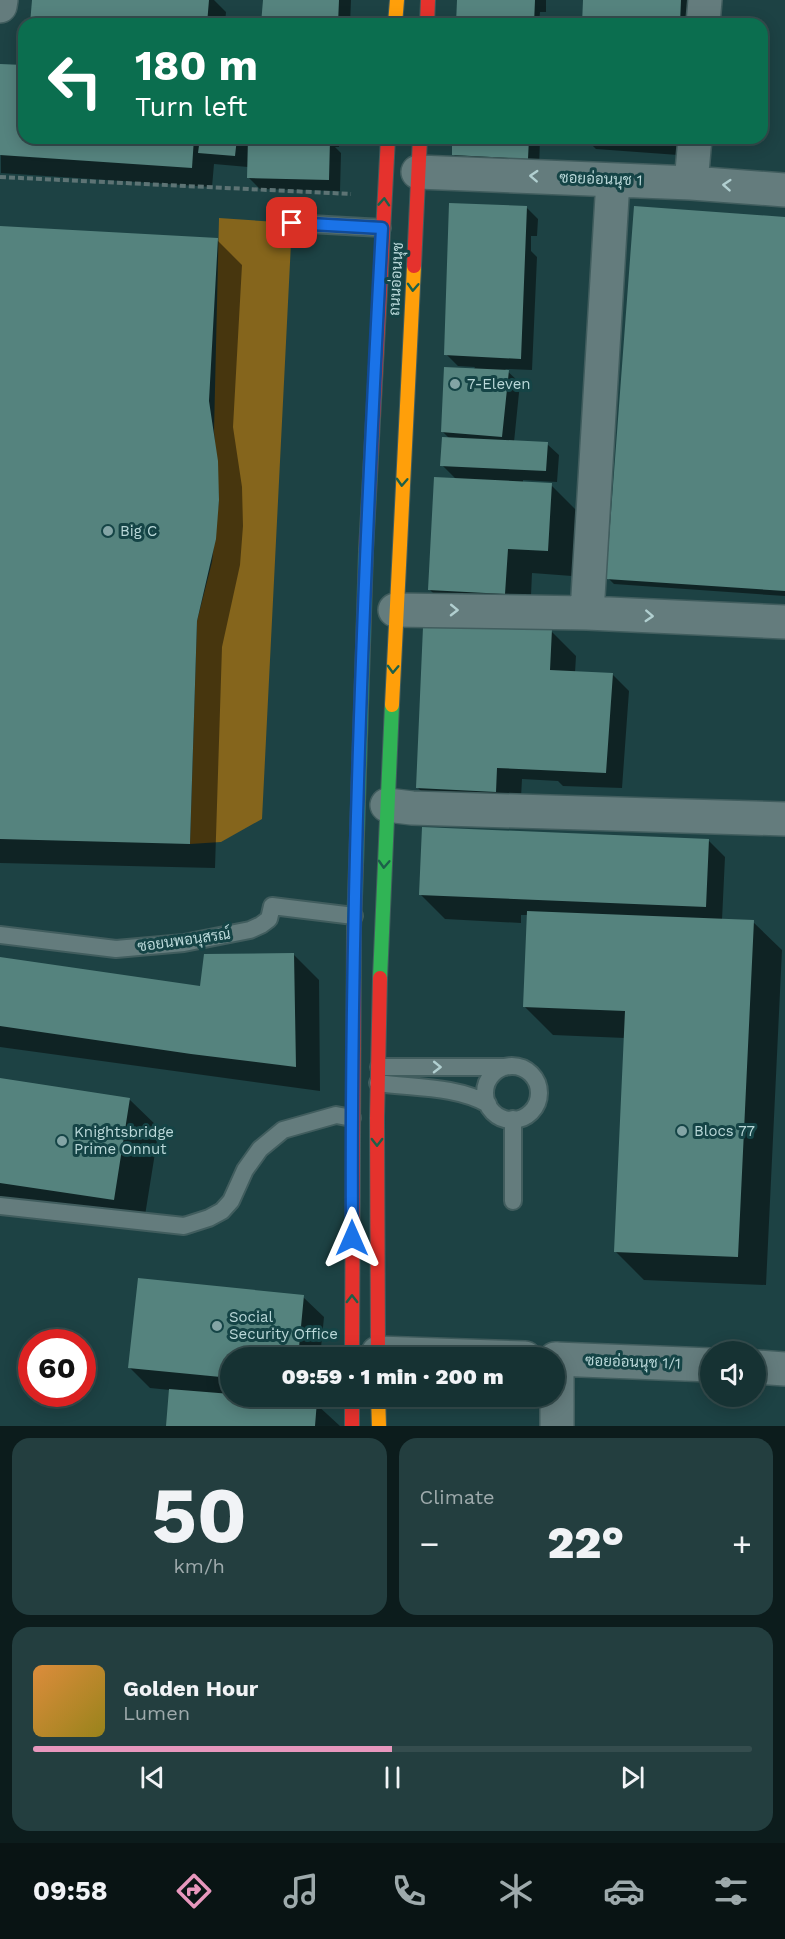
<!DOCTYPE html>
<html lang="en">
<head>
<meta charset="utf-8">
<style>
	body { margin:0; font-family:"Work Sans",Sarabun,sans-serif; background:#233e3f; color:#f1f3f6; height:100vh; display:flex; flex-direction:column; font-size:22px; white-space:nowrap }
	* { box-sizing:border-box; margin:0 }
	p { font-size:20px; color:#9eaaac }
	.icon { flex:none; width:33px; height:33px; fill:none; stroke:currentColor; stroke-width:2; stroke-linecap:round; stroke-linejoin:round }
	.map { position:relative; height:1426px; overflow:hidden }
	.side { display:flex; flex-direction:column; gap:12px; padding:12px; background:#0c1c1c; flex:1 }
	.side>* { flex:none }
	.hud { position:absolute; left:18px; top:18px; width:750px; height:126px; border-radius:18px; box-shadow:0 3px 15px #0003,0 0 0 2px #354d4e; background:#0b6e4f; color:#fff; overflow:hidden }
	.fabs { position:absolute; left:700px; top:1341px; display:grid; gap:12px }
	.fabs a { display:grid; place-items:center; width:66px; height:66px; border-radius:50%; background:#163233; box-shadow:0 3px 15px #0003,0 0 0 2px #354d4e; font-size:30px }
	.speed { position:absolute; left:18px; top:1329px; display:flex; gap:12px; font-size:30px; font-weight:700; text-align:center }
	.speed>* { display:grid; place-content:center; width:78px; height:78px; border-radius:50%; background:#163233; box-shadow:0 3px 15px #0003,0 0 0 2px #354d4e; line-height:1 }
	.speed .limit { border:9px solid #d22; background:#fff; color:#111 }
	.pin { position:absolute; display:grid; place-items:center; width:51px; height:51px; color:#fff; margin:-26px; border-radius:12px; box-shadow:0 3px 9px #0006 }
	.me { position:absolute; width:66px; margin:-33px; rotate:0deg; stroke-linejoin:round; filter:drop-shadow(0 0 4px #0008) }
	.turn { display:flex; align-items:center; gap:21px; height:126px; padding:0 18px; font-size:27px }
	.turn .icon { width:78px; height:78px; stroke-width:2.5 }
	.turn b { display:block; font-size:42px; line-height:51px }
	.big { font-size:45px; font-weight:800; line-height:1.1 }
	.side .widget { flex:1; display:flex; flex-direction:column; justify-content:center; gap:9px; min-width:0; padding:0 21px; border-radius:18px; background:#233e3f }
	.side .dial { align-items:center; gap:0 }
	.dial b { font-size:78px; line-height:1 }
	.song { display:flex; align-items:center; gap:18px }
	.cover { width:72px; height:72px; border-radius:9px; background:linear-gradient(135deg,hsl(30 70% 55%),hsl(50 70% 35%)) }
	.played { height:6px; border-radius:3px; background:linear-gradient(90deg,#e797bd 50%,#354d4e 50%) }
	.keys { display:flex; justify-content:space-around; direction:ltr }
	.heat { display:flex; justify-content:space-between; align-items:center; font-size:33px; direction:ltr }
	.side .tiles { flex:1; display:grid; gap:12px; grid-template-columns:1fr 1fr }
	.widget:last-child { grid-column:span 2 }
	.trip { position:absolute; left:220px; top:1347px; width:345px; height:60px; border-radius:30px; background:#163233; box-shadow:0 3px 15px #0003,0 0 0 2px #354d4e; font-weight:800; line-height:60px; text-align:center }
	.tab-bar { display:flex; height:96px; justify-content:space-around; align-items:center; background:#091414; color:#9eaaac }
	.tab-bar .icon { width:42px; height:42px }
	.tab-bar .current { color:#e797bd }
	.tab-bar b { font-size:27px; color:#f1f3f6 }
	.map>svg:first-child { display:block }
</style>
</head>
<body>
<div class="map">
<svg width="785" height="1426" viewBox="0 0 785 1426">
	<rect width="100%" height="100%" fill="#1d4244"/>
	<path fill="#85651c" d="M219,218L292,223L262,819L221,842L190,844L197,621L212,562L219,500L214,431Z"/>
	<path fill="#0007" d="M34,0H214L226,12L225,24H31Z
		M264,0H351L350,24H262Z
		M458,0H546V12H540L539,24H458Z
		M585,0H703L701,24H583Z
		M0,65L24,67V138H249V140H265L262,138H340L339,147H335L341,153L340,191L260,189L248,177V167L214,164L212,187L1,173Z
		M454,138H540L539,170L465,166L453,154Z
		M585,138H693L692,156L596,149Z
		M526,207L538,219L537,236H531V251L537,257L532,370L505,369L520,383L514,442L547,444L559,455L557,482L523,480V483L551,485L576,510L572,576L532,573L530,618L454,614L429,589L456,479L442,465L450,439L443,432L475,367L458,366L446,354Z
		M785,218V596L614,584L608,578Z
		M0,228L217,240L242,265L233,427L242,487L243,526L240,565L222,647L215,868L0,863Z
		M551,631L576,656L575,673L612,674L629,691L622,788L563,786L558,781L522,779L520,816L443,813L418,788Z
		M709,841L725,857L722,920L753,922L782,950L766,1285L644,1280L616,1252L625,1038L553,1035L524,1006L529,915H521V923L445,919L420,894Z
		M293,954L319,980L320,1091L0,1047V958L201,988Z
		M0,1080L130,1100L159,1128L143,1228L0,1207Z
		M303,1297L324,1317L320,1358H231V1396H316L315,1403L340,1426H167L170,1390L150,1388L129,1367Z"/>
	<path fill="#55837e" d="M32,0H209L207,24H30Z
		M263,0H339L338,24H261Z
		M457,0H535L534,24H456Z
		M583,0H681L680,24H582Z
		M0,64L24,65V138H194L192,168L0,155Z
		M200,138H237L235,156L198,153Z
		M248,138L330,140L329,180L247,178Z
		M452,138H529L528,159L452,155Z
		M449,203L527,206L521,359L444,355Z
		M634,206L785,217V591L606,579Z
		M0,226L218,238L209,401L218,461L219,500L216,539L197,621L190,844L0,839Z
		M444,367L509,370L502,437L441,432Z
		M442,437L548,442L546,471L440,466Z
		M434,477L552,483L548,551L508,549L505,594L428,590Z
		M423,627L552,629L550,670L613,673L606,773L497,768L496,792L416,788Z
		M422,827L709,839L706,907L419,895Z
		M527,911L754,920L738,1257L614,1252L625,1011L523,1007Z
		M294,953L296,1067L191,1054L0,1026V957L200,986L204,954Z
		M0,1078L130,1098L114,1200L0,1183Z
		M138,1278L304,1295L298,1358H231V1378L128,1368Z
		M169,1389L231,1394V1396H258L317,1401L315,1426H166Z"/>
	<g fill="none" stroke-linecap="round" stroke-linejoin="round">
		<g stroke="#415d5e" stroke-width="20">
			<path id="lane" d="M292,223L382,228
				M0,935L116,949L184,943L250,930L261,925L269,919L272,906L354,916
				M485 1093a27 27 0 1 1 54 0a27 27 0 1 1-54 0Z
				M379,1067H505
				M378,1083C414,1088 456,1086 488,1104
				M513,1119V1201
				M0,1206L184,1226L209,1218L222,1211L231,1201L245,1170L260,1149L283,1130L336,1115L352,1118"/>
		</g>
		<g stroke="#415d5e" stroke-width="36">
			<path id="street" d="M0,6L1,0
				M703,24L705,0
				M418,172L691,183L785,190
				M691,183L695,138
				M395,610L587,613L785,622
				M587,613L613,180
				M387,805L412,808L785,819
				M378,1353L525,1358
				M555,1359L711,1365
				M756,1367L785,1369
				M557,1426V1359"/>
		</g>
		<g stroke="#415d5e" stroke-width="16">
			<path id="fast" d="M354,929L366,551
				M380,978L392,705"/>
		</g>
		<g stroke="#415d5e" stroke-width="16">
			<path id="slow" d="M395,24L397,0
				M392,705L414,266
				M378,1396L379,1426"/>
		</g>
		<g stroke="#415d5e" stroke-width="16">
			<path id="jam" d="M427,24L428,0
				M414,266L420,138
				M366,551L388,138
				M352,1358L354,929
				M378,1358L377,1118L380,978
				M352,1396V1426"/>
		</g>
		<path stroke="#5d7374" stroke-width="4" stroke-dasharray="6 3" stroke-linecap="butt" d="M0,177L351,194"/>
		<use href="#lane" stroke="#647c7d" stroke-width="16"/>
		<use href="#street" stroke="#647c7d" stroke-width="33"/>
		<use href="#fast" stroke="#30b455" stroke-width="14"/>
		<use href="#slow" stroke="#ff9f0a" stroke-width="14"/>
		<use href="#jam" stroke="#e5322d" stroke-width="14"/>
	</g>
	<defs><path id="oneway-chevron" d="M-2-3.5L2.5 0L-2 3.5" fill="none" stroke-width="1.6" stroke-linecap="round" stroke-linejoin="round" transform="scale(1.5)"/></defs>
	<g stroke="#b1cfd0">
		<use href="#oneway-chevron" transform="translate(534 176) rotate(-177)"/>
		<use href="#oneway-chevron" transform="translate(727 185) rotate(-176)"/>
		<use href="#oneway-chevron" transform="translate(454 610) rotate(1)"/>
		<use href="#oneway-chevron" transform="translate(649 616) rotate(3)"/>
		<use href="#oneway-chevron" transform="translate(437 1067) rotate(1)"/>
	</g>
	<g stroke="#1c604a">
		<use href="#oneway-chevron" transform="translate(384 202) rotate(-86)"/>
		<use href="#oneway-chevron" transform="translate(413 287) rotate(93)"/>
		<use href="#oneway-chevron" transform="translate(402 482) rotate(93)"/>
		<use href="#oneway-chevron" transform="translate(393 669) rotate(92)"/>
		<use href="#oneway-chevron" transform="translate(384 864) rotate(93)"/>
		<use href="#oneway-chevron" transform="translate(377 1142) rotate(90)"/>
		<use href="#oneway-chevron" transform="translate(352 1299) rotate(-90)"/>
	</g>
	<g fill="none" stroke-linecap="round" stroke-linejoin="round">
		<g stroke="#114b97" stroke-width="15">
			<path id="route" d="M292,223L382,228C364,564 350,901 352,1238"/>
		</g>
		<use href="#route" stroke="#1a73e8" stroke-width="10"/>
	</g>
	<g fill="#83a4a5" stroke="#154446" stroke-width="2">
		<circle cx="455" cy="384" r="6"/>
		<circle cx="108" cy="531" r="6"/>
		<circle cx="682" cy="1131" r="6"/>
		<circle cx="62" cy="1141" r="6"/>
		<circle cx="217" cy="1326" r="6"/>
	</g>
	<g text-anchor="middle" stroke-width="6" stroke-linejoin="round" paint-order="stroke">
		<g font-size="15" fill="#bad8d9" stroke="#154446">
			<text transform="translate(601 179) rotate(2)" y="5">ซอยอ่อนนุช 1</text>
			<text transform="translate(396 279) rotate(-87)" y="5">ถนนอ่อนนุช</text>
			<text transform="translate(184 940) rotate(-8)" y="5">ซอยนพอนุสรณ์</text>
			<text transform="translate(633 1362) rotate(2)" y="5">ซอยอ่อนนุช 1/1</text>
		</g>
		<g font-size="15" fill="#bad8d9" stroke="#154446" text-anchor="start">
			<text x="467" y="389">7-Eleven</text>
			<text x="120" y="536">Big C</text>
			<text x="694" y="1136">Blocs 77</text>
			<text x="74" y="1137">Knightsbridge<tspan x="74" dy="17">Prime Onnut</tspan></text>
			<text x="229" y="1322">Social<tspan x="229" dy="17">Security Office</tspan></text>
		</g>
	</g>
</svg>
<div class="fabs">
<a><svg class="icon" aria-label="sound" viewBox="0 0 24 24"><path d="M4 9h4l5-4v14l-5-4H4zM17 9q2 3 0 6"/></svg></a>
</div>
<div class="speed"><div class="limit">60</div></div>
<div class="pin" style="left:292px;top:223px;background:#d93025"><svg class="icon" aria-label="arrive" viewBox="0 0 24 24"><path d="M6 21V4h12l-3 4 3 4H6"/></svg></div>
<svg class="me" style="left:352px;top:1238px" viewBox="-20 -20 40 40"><path d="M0-17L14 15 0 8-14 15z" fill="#1a73e8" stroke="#fff" stroke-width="4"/></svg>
<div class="trip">09:59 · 1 min · 200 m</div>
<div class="hud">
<div class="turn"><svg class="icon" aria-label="left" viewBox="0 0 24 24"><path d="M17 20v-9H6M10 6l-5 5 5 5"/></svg><div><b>180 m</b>Turn left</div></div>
</div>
</div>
<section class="side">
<div class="tiles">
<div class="widget dial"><b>50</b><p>km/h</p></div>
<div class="widget"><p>Climate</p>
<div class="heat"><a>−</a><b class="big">22°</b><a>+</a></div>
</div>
<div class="widget">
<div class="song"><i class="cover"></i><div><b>Golden Hour</b><p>Lumen</p></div></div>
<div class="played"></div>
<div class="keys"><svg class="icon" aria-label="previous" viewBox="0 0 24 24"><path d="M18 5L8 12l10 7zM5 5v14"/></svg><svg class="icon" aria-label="pause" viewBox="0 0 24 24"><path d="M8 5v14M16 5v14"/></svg><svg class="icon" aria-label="next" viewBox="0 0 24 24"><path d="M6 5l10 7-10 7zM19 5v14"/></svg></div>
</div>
</div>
</section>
<nav class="tab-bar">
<b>09:58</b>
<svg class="icon current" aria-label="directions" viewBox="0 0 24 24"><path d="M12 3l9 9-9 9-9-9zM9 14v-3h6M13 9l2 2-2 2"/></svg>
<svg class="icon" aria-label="music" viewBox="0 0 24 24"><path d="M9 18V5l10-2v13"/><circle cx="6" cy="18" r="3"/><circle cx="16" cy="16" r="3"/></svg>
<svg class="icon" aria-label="phone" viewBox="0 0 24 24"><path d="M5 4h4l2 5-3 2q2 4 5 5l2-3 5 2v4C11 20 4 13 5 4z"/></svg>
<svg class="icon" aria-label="climate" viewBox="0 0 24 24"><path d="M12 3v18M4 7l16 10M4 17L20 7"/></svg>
<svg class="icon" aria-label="car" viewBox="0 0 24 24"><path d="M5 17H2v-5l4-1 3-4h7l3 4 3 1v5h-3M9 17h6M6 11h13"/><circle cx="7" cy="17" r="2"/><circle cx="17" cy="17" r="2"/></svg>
<svg class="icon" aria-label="filters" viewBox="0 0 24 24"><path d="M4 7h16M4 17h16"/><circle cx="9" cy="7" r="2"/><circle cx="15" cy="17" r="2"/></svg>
</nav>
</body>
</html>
